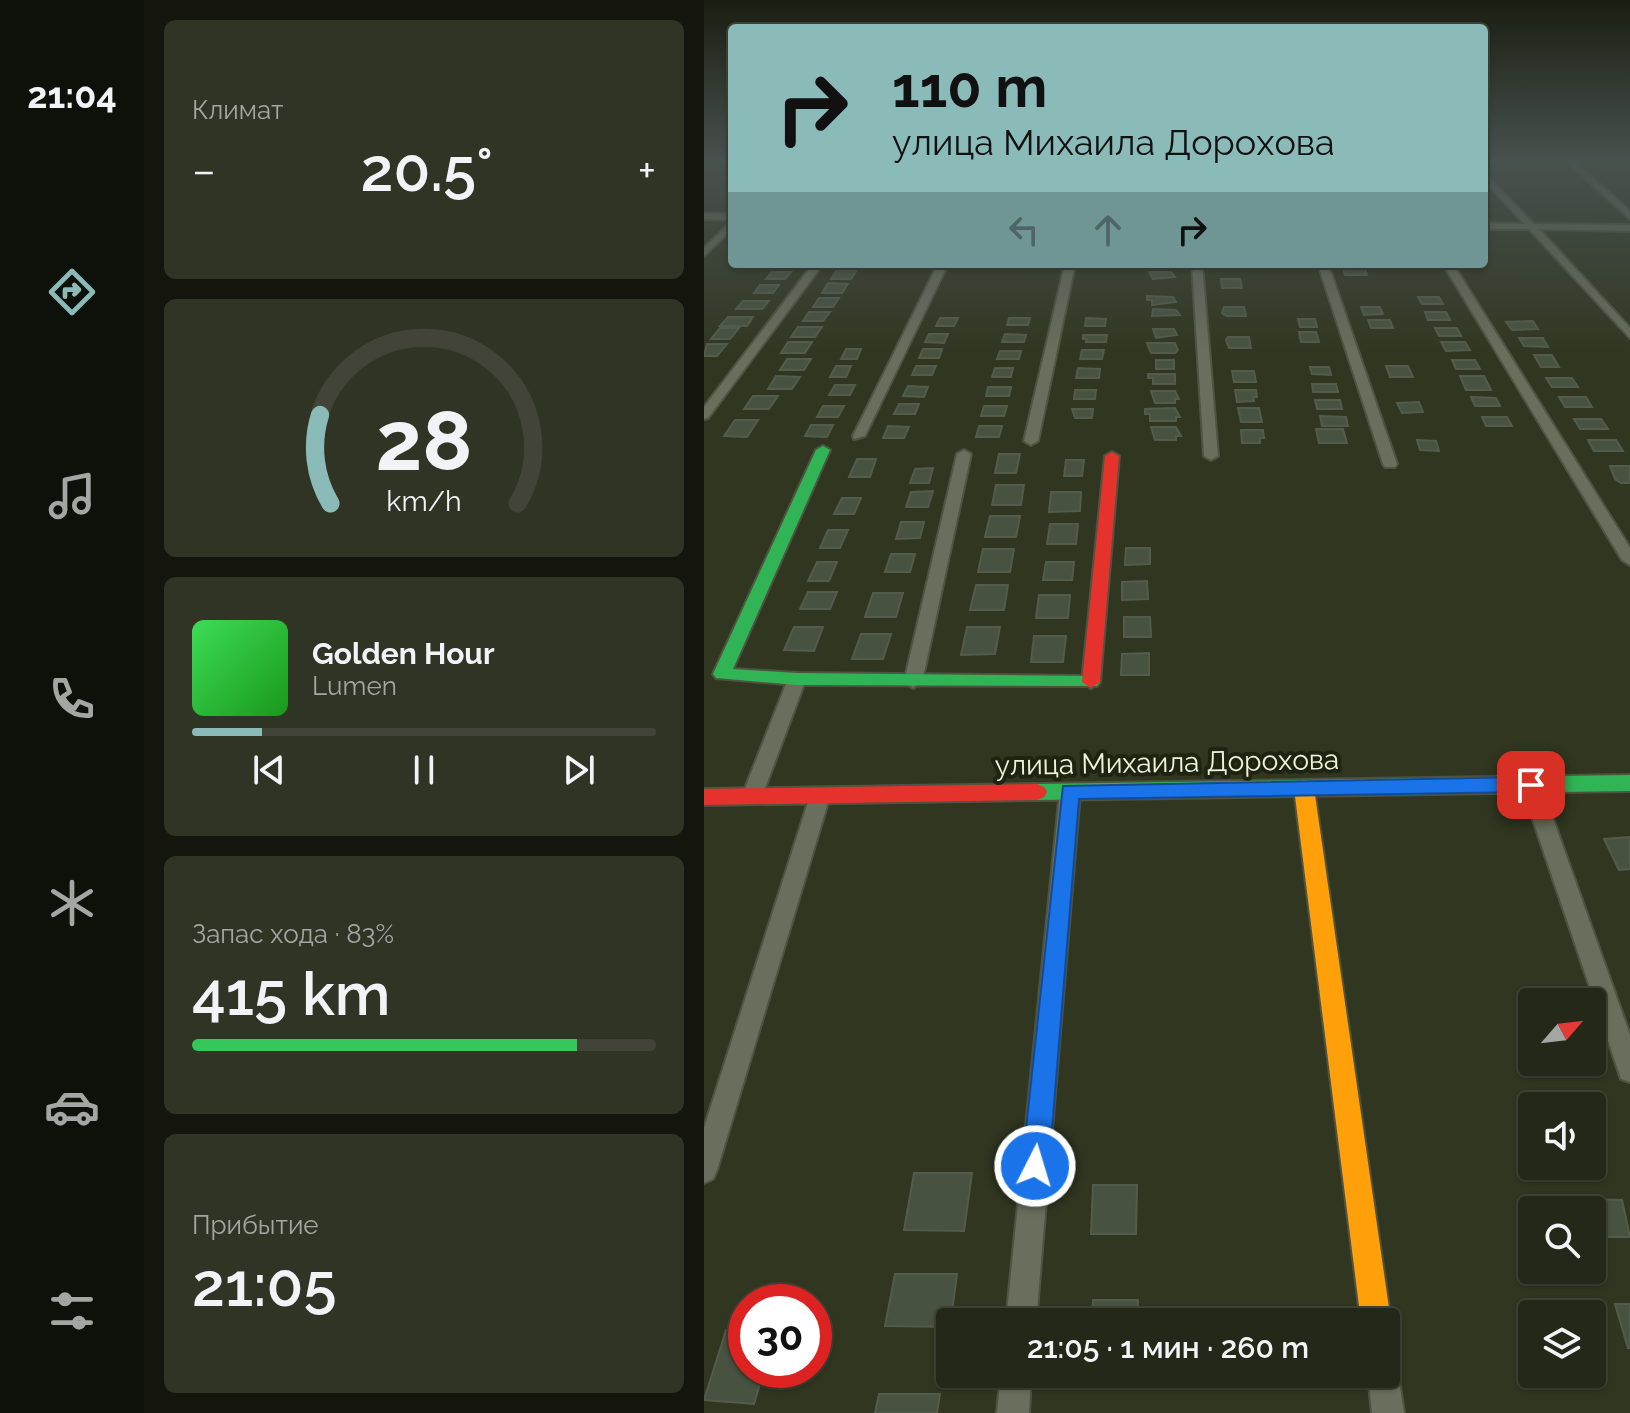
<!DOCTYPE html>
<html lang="ru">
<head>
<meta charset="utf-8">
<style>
	body { margin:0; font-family:Raleway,sans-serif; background:#303425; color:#f1f3f6; height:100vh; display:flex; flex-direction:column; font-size:30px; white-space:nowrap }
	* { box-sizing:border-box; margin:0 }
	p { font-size:26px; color:#a3a6a2 }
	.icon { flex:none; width:44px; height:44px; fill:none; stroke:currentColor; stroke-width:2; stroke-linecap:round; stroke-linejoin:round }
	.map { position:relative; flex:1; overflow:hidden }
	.drawer { display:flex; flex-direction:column; gap:20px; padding:20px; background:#14160d; width:560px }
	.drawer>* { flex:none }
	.hud { position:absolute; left:24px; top:24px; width:760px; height:244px; border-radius:8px; box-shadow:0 2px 6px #0004,0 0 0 2px #414437; background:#8bbbb9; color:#111; overflow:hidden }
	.needle { width:52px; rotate:62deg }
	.controls { position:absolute; left:814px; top:988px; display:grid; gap:16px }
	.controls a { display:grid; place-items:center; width:88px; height:88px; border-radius:8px; background:#242818; box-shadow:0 2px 6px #0004,0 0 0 2px #414437; font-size:40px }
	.speed { position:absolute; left:24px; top:1284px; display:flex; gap:16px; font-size:40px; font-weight:700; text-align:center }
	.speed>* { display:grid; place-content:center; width:104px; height:104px; border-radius:50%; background:#242818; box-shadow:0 2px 6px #0004,0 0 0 2px #414437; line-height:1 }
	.speed .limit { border:12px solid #d22; background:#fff; color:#111 }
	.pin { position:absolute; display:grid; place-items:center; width:68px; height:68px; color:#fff; margin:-34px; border-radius:16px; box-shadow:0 4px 12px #0006 }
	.me { position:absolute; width:88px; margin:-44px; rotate:5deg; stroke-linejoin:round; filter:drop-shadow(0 0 6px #0008) }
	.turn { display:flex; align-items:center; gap:28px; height:168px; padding:0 32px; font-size:36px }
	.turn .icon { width:104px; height:104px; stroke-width:2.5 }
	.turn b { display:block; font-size:56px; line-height:68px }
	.lanes { display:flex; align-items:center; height:76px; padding:0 32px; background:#0003; justify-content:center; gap:40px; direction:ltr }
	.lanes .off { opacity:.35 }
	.big { font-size:60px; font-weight:600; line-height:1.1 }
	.drawer .widget { flex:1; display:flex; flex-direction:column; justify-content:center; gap:12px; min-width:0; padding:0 28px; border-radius:12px; background:#303425 }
	.drawer .dial { align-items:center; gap:0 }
	.dial svg { height:208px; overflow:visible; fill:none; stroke:#414437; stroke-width:7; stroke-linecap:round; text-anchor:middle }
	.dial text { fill:#f1f3f6; stroke:none }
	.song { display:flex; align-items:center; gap:24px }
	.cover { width:96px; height:96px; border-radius:12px; background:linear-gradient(135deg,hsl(130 70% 55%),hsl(120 70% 35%)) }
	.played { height:8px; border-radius:4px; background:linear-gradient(90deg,#8bbbb9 15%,#414437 15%) }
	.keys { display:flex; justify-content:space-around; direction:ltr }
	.heat { display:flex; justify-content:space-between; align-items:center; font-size:44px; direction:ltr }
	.charge { height:12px; border-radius:6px; background:linear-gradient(90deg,#34c759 83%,#414437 0) }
	.trip { position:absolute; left:232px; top:1308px; width:464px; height:80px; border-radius:8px; background:#242818; box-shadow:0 2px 6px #0004,0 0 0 2px #414437; font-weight:600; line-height:80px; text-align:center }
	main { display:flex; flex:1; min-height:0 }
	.tab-bar { display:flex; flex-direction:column; width:144px; justify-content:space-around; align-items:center; background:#0e100a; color:#a3a6a2 }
	.tab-bar .icon { width:56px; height:56px }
	.tab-bar .selected { color:#8bbbb9 }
	.tab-bar b { font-size:36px; color:#f1f3f6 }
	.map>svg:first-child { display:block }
</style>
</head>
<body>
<main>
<nav class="tab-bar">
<b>21:04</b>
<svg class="icon selected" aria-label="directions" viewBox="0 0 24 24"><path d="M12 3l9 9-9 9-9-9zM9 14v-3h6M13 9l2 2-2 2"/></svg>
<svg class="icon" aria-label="music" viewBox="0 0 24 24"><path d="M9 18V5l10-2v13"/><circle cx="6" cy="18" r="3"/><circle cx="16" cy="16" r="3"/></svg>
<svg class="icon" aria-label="phone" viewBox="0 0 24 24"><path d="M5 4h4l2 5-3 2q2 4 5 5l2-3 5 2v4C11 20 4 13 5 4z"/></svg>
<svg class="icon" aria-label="climate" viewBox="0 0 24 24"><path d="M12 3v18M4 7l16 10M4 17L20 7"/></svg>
<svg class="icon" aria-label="car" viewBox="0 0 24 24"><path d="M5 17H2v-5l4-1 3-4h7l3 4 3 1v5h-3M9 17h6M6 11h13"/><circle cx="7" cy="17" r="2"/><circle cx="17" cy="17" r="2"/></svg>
<svg class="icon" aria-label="filters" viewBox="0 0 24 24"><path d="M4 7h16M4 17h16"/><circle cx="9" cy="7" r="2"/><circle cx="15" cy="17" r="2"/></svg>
</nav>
<section class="drawer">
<div class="widget"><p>Климат</p>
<div class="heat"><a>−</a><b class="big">20.5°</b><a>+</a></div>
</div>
<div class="widget dial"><svg viewBox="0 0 100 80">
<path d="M14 69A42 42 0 1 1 86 69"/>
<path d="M14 69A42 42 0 0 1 10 35" stroke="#8bbbb9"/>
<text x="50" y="56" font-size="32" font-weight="700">28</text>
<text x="50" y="72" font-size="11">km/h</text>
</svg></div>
<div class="widget">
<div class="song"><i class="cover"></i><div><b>Golden Hour</b><p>Lumen</p></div></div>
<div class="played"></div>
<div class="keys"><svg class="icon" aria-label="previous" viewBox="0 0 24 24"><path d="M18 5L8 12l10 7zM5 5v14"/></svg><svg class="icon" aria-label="pause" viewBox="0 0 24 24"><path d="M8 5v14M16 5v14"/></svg><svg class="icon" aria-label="next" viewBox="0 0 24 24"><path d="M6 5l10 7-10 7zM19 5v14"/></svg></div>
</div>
<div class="widget"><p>Запас хода · 83%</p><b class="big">415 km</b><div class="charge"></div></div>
<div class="widget"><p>Прибытие</p><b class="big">21:05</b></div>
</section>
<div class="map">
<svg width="926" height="1413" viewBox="0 0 926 1413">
	<rect width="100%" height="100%" fill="#303620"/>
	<path fill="#485240" stroke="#535c4b" stroke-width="2" d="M639,268H661L663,275H641Z
		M133,270H153L147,279H127Z
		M68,272H87L81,279H62Z
		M445,272H467L471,277L449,279Z
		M517,279H536L538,288H518Z
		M124,283L144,284L138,293H118Z
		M56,285H75L69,293H50Z
		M443,296L469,297L472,302L448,305V300H443Z
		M714,297H735L739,304H718Z
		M115,298H135L129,307H109Z
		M39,301H65L58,309H32Z
		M520,307H540L542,316H522L518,313Z
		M657,307H676L679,314L660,315Z
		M449,309L472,310L476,315L448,316Z
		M105,312H126L119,321H99Z
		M721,312H742L746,320H724Z
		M24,317H49L43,326H16Z
		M236,318H254L250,326H232Z
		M305,318H326L324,325H303Z
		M382,318L402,319L401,326H381Z
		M594,319H611L613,327H596Z
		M664,320H686L689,328H667Z
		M829,321L834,329L808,330L802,322Z
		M94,327H118L111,337H87Z
		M16,328H35L26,339H7Z
		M731,328H753L757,336H735Z
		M449,329H470L473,335L452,338Z
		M595,332H612L615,342H597Z
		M225,334H244L240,343L221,342Z
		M301,334L322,335L320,342H298Z
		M379,335H403L402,342H382L383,339H379Z
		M524,337H545L547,348H525L522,340Z
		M815,338H839L844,347L820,346Z
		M84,342H108L101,353H77Z
		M737,342H761L766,350L742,351Z
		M443,343H471L474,350L471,353H447Z
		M3,344H23L13,356H0Z
		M142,349H157L153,359H137Z
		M219,349H238L235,358H215Z
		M378,350H400L398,359H376Z
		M296,351H317L315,359H293Z
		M830,355H848L855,367H837Z
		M83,359H107L100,370H76Z
		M452,360H470V369H452Z
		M748,360H771L776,369H752Z
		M132,366H147L142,377H126Z
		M212,366H232L228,375H208Z
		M682,366H704L709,377H686Z
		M606,367H625L627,375L608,374Z
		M291,368H309L307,377H288Z
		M374,368L396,369L395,378H372Z
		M528,371H550L552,382H530Z
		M444,374H471V384H449V378H444Z
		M72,376L96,377L88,389H64Z
		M756,376H780L787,390H762Z
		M842,378H868L874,387H848Z
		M608,384H632L634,392H609Z
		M131,385H151L146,395H125Z
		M204,386L224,387L220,397L199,396Z
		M284,387H307L305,396H282Z
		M371,390H392L391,399H370Z
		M531,390H552L553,397H549L550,401L533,402Z
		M447,391H471L475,399H471V403H451Z
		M49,396H74L65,409H40Z
		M767,397L792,398L796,406H771Z
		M855,397H882L888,407H861Z
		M611,400H636L638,409H613Z
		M715,402L719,412L698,413L693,403Z
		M195,404H215L211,414H190Z
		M119,406H140L134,417H113Z
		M280,406H303L300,416H277Z
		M471,408L476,417H472V421H446V414H441V409Z
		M534,408H555L558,422H537Z
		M368,409H389L388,418H371Z
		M616,416L642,417L644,426H618Z
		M778,417H803L808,426H782Z
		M870,419H897L904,429H876Z
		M31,420H54L43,437L20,436Z
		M107,425H129L123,437L101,436Z
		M184,426L205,427L200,438H179Z
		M275,426H298L295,437H272Z
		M447,427H472L477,436H472V440H451Z
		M612,429H639L643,443H615Z
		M537,430H559L560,438H556V443H538Z
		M713,440L732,441L735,451L716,450Z
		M884,440H912L919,451H890Z
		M295,454H316L312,473H291Z
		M153,459H172L166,477H145Z
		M362,460H380L378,476H360Z
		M906,466H926V483H917L911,479Z
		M229,468L225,483H206L211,469Z
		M292,485H320L317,505H288Z
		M229,491L224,507H202L207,492Z
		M347,492H377L376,511L345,512Z
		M138,498H157L150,514H130Z
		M286,516H316L312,537H281Z
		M197,522H220L216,538L192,539Z
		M346,524H374L372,544H343Z
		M124,530H144L136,548H116Z
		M422,548H446V564L421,565Z
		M279,549H310L306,572H274Z
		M187,554H211L206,572H181Z
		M113,562H133L125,581H104Z
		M342,562H370L368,580H339Z
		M443,581L444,599L418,600V582Z
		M272,585H304L300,610H266Z
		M104,592H133L126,609H96Z
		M169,593H199L192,617H161Z
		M335,595H366L364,618H332Z
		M420,617H446L447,637H420Z
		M90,627H119L110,651L80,650Z
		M263,627H296L291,654L257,655Z
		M157,634H187L179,659H148Z
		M330,636H362L359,662H327Z
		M445,653V675H417L418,654Z
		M926,837V869L915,870L900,839Z
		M210,1173H268L260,1231L200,1230Z
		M389,1185H433L432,1234H387Z
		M879,1199L918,1200L926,1237H890L888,1210H882Z
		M191,1274H253L246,1327L181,1326Z
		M389,1300H434L433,1322H388Z
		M911,1304H926V1348H924Z
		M22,1330L42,1332V1370H60L50,1404L0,1400Z
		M175,1394H236L233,1413H171Z"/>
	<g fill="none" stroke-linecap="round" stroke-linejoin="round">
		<g stroke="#4e5441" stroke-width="4">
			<path id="street" d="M861,160H869L926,211V219Z
				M780,173L830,224L926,225V231L835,229L926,328V338L825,229H780V223L820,224L780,180Z
				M0,213L28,214V220L0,219Z
				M28,221V229L0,256V248Z
				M109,264H119L4,418L0,419V407Z
				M234,264H244L161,436L150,439L149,436Z
				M361,264H371L334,441L327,445L320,441Z
				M488,264H498L514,456L507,460L500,456Z
				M614,264H624L693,464L691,467H681L679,464Z
				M739,264H749L926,548V565L918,560Z
				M260,450L267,454L218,682L209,688L200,682L253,454Z
				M93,673L102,679L58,796L55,801L48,804L41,801L38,796L84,679Z
				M827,777L834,780L837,785L926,1035V1082L917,1079L914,1070L817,785L820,780Z
				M366,784L373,787L376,792L332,1322H302L356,792L359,787Z
				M116,788L123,791L126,796L13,1170L9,1179L0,1183V1128L106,796L109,791Z
				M682,1360L690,1363L694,1374L700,1413H668L664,1374H682Z
				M297,1374H327L325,1413H293Z"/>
		</g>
		<g stroke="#4e5441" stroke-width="4">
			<path id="fast" d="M119,446L126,450L29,669L93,673L387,676L396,682L393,686L93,685L12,678L9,674L112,450Z
				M926,775V791L333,800L326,797L323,792L326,787L333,784Z"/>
		</g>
		<g stroke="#4e5441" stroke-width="4">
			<path id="slow" d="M600,780L607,783L610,788L687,1322L682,1333V1322H657L590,788L593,783Z"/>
		</g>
		<g stroke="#4e5441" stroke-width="4">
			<path id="jam" d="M408,452L415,456L396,682L387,688L378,682L401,456Z
				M333,784L340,787L343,792L340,797L333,800L0,805V789Z"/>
		</g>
		<use href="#street" fill="#6a6f5d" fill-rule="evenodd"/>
		<use href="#fast" fill="#30b455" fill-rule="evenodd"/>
		<use href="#slow" fill="#ff9f0a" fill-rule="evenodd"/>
		<use href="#jam" fill="#e5322d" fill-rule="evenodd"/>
	</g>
	<linearGradient id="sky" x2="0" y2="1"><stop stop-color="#1a1e12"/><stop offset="0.45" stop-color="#48524e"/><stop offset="1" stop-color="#48524e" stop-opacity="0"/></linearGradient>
	<rect width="926" height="357" fill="url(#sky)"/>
	<path fill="#1a73e8" stroke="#114b97" stroke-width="2" d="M827,777L834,779L837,785L834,790L827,792L375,799L345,1166L341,1176L331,1179L322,1176L318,1166L359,786Z"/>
	<g text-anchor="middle" stroke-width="8" stroke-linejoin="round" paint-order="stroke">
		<g font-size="28" fill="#eaf3db" stroke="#1f2412">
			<text transform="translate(463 762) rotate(-1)" y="10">улица Михаила Дорохова</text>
		</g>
	</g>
</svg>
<div class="controls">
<a><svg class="needle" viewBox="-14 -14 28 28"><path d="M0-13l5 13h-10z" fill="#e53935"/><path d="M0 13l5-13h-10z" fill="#a3a6a2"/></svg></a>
<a><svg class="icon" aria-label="sound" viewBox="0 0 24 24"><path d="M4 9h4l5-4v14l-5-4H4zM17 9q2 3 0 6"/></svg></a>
<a><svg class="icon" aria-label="search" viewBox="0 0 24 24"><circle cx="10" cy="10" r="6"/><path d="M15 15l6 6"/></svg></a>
<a><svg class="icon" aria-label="layers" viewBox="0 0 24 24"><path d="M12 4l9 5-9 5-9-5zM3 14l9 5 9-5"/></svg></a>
</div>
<div class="speed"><div class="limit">30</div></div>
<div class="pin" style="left:827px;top:785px;background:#d93025"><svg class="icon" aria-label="arrive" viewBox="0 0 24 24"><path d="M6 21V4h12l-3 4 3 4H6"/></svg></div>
<svg class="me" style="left:331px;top:1166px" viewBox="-20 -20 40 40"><circle r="17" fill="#1a73e8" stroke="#fff" stroke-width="3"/><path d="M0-11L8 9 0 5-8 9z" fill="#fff"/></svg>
<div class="trip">21:05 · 1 мин · 260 m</div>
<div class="hud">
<div class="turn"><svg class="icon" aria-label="right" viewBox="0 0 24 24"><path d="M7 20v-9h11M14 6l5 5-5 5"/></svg><div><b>110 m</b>улица Михаила Дорохова</div></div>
<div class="lanes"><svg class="icon off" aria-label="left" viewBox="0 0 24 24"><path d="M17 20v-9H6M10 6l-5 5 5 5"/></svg><svg class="icon off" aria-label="ahead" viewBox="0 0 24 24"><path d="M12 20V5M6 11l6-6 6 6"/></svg><svg class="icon" aria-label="right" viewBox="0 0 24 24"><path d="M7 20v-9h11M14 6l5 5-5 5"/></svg></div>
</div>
</div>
</main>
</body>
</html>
